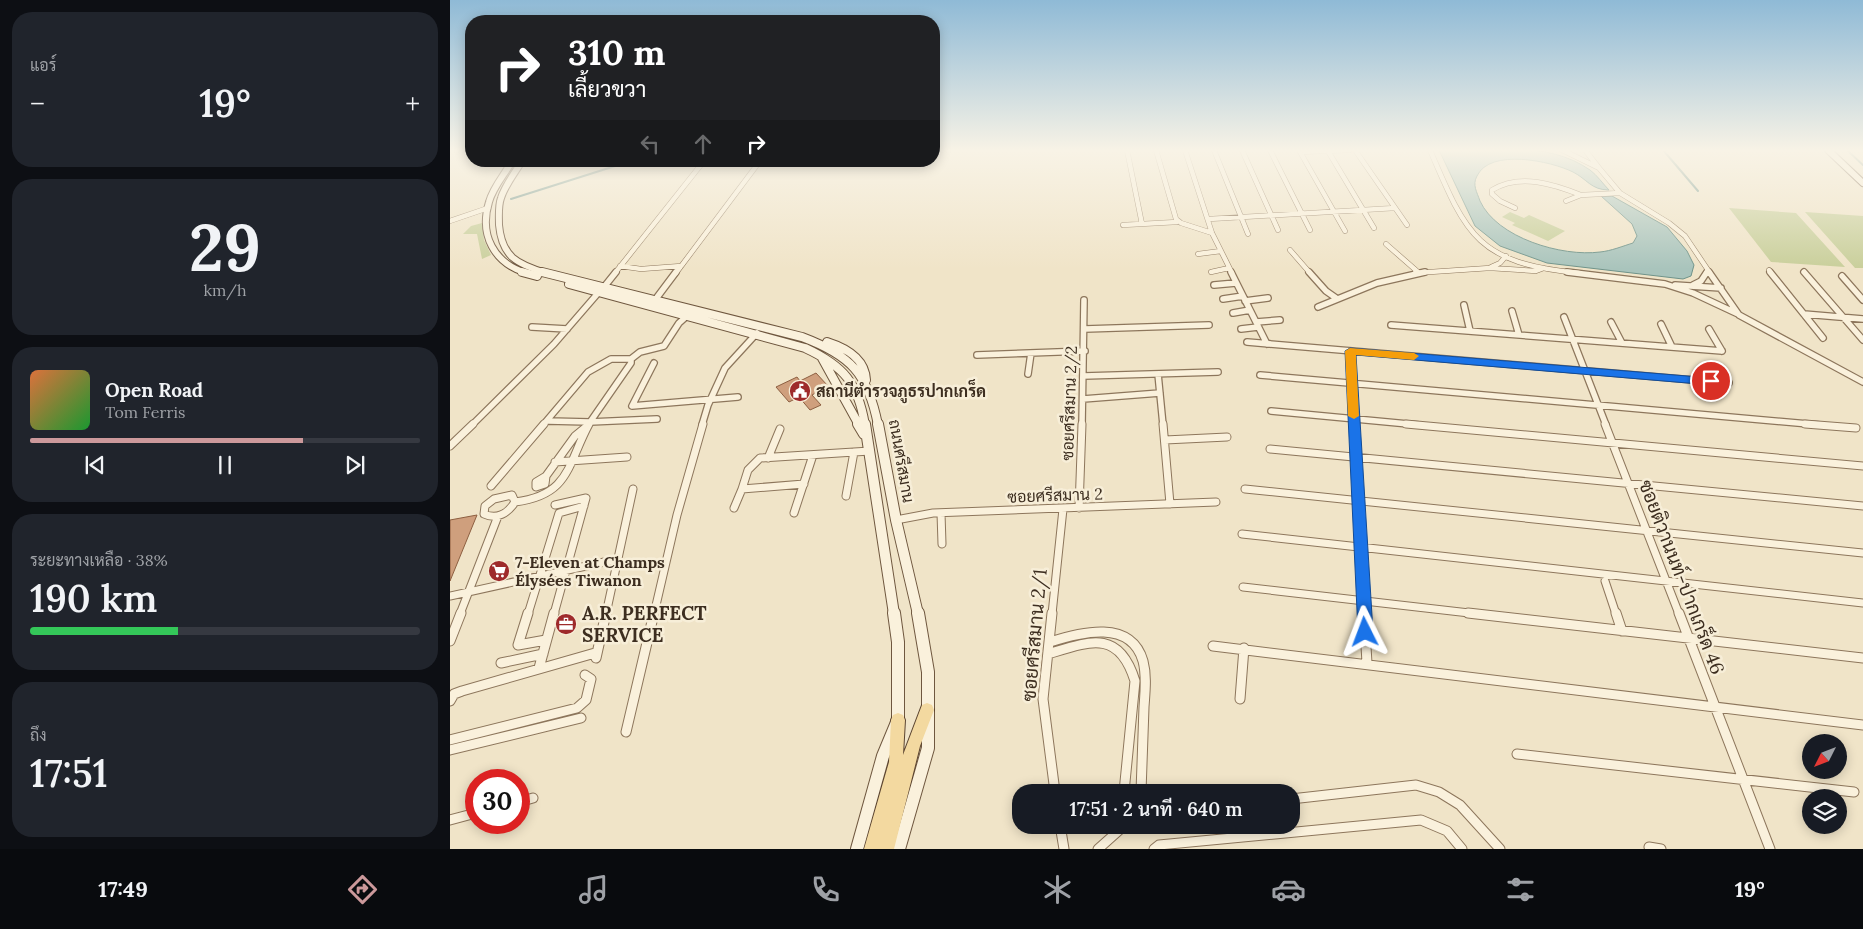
<!DOCTYPE html>
<html lang="th">
<head>
<meta charset="utf-8">
<style>
	body { margin:0; font-family:Lora,Sarabun,serif; background:#20242c; color:#f1f3f6; height:100vh; display:flex; flex-direction:column; font-size:19px; white-space:nowrap }
	* { box-sizing:border-box; margin:0 }
	p { font-size:16px; color:#9ea1a6 }
	.icon { flex:none; width:28px; height:28px; fill:none; stroke:currentColor; stroke-width:2; stroke-linecap:round; stroke-linejoin:round }
	.map { position:relative; flex:1; overflow:hidden }
	.side { display:flex; flex-direction:column; gap:12px; padding:12px; background:#0d0f14; width:450px }
	.side>* { flex:none }
	.guide { position:absolute; left:15px; top:15px; width:475px; height:152px; border-radius:20px; box-shadow:0 2px 12px #0003; background:#202124; color:#fff; overflow:hidden }
	.needle { width:32px; rotate:228deg }
	.fabs { position:absolute; left:1352px; top:734px; display:grid; gap:10px }
	.fabs a { display:grid; place-items:center; width:45px; height:45px; border-radius:50%; background:#171b24; box-shadow:0 2px 12px #0003; font-size:25px }
	.speed { position:absolute; left:15px; top:769px; display:flex; gap:10px; font-size:25px; font-weight:700; text-align:center }
	.speed>* { display:grid; place-content:center; width:65px; height:65px; border-radius:50%; background:#171b24; box-shadow:0 2px 12px #0003; line-height:1 }
	.speed .limit { border:8px solid #d22; background:#fff; color:#111 }
	.pin { position:absolute; display:grid; place-items:center; width:42px; height:42px; color:#fff; margin:-21px; border:2px solid #fff; border-radius:50%; box-shadow:0 1px 5px #0007 }
	.me { position:absolute; width:55px; margin:-28px; rotate:357deg; stroke-linejoin:round; filter:drop-shadow(0 0 4px #0008) }
	.turn { display:flex; align-items:center; gap:18px; height:105px; padding:0 20px; font-size:22px }
	.turn .icon { width:65px; height:65px; stroke-width:2.5 }
	.turn b { display:block; font-size:35px; line-height:42px }
	.lanes { display:flex; align-items:center; height:48px; padding:0 20px; background:#0003; justify-content:center; gap:25px; direction:ltr }
	.lanes .off { opacity:.35 }
	.big { font-size:38px; font-weight:600; line-height:1.1 }
	.side .tile { flex:1; display:flex; flex-direction:column; justify-content:center; gap:8px; min-width:0; padding:0 18px; border-radius:20px; background:#20242c }
	.side .dial { align-items:center; gap:0 }
	.dial b { font-size:65px; line-height:1 }
	.song { display:flex; align-items:center; gap:15px }
	.cover { width:60px; height:60px; border-radius:8px; background:linear-gradient(135deg,hsl(20 70% 55%),hsl(130 70% 35%)) }
	.played { height:5px; border-radius:2px; background:linear-gradient(90deg,#cc999b 70%,#363941 70%) }
	.keys { display:flex; justify-content:space-around; direction:ltr }
	.heat { display:flex; justify-content:space-between; align-items:center; font-size:28px; direction:ltr }
	.charge { height:8px; border-radius:4px; background:linear-gradient(90deg,#34c759 38%,#363941 0) }
	.trip { position:absolute; left:562px; top:784px; width:288px; height:50px; border-radius:20px; background:#171b24; box-shadow:0 2px 12px #0003; font-weight:600; line-height:50px; text-align:center }
	.tab-bar { display:flex; height:80px; justify-content:space-around; align-items:center; background:#090b0e; color:#9ea1a6 }
	.tab-bar .icon { width:35px; height:35px }
	.tab-bar .active { color:#cc999b }
	.tab-bar b { font-size:22px; color:#f1f3f6 }
	main { display:flex; flex:1; min-height:0 }
	.map>svg:first-child { display:block }
</style>
</head>
<body>
<main>
<section class="side">
<div class="tile"><p>แอร์</p>
<div class="heat"><a>−</a><b class="big">19°</b><a>+</a></div>
</div>
<div class="tile dial"><b>29</b><p>km/h</p></div>
<div class="tile">
<div class="song"><i class="cover"></i><div><b>Open Road</b><p>Tom Ferris</p></div></div>
<div class="played"></div>
<div class="keys"><svg class="icon" aria-label="previous" viewBox="0 0 24 24"><path d="M18 5L8 12l10 7zM5 5v14"/></svg><svg class="icon" aria-label="pause" viewBox="0 0 24 24"><path d="M8 5v14M16 5v14"/></svg><svg class="icon" aria-label="next" viewBox="0 0 24 24"><path d="M6 5l10 7-10 7zM19 5v14"/></svg></div>
</div>
<div class="tile"><p>ระยะทางเหลือ · 38%</p><b class="big">190 km</b><div class="charge"></div></div>
<div class="tile"><p>ถึง</p><b class="big">17:51</b></div>
</section>
<div class="map">
<svg width="1413" height="849" viewBox="0 0 1413 849">
	<rect width="100%" height="100%" fill="#f0e4c8"/>
	<path fill="#c9cf9b" d="M1279,208L1346,213L1395,267L1321,262Z
		M1060,212L1074,218L1079,215L1115,231L1098,241L1062,225L1065,223L1052,217Z
		M1355,212L1413,216V268H1405Z
		M32,223L34,240L41,255L32,259L27,234H13L21,226Z"/>
	<path fill="#a9c4bc" stroke="#6f938a" d="M989,150C1039,150 1097,140 1140,170C1147,175 1153,184 1159,190C1141,190 1137,179 1123,172C1101,161 1040,148 1027,176C1022,185 1027,192 1030,201C1047,238 1112,257 1150,252C1161,251 1173,246 1183,243L1187,236L1182,224L1151,196H1162L1217,227L1237,251L1244,265L1241,276L1233,279L1097,263L1050,246L1025,226Z"/>
	<g fill="none" stroke-linecap="round" stroke-linejoin="round">
		<path stroke="#6f938a" stroke-width="2" d="M1213,150L1248,191
			M1397,150L1413,165
			M61,199L181,161"/>
	</g>
	<path fill="#cf9f7d" stroke="#8d5f41" d="M366,373L378,386L362,395L371,405L360,410L349,397L339,402L326,387L347,377L350,381Z
		M27,515L0,581V520Z"/>
	<g fill="none" stroke-linecap="round" stroke-linejoin="round">
		<g stroke="#8d765c" stroke-width="5.5">
			<path id="minor-far3" d="M677,150L692,224
				M706,150L726,219L731,223L762,233
				M735,150L762,233L782,273
				M764,150L798,234
				M792,150L828,230
				M820,150L860,230
				M849,150L895,231
				M905,150L957,225
				M980,150C1017,237 1028,263 1129,273
				M1112,150L1149,168L1170,193L1219,223L1235,236L1260,273
				M1135,150L1149,168
				M878,151L924,228
				M850,152L900,150
				M1116,201L1131,195L1170,193
				M1065,208L1050,201L1042,194V190C1070,173 1103,184 1131,195
				M759,219L945,208
				M0,221L38,208
				M673,225L727,222
				M936,244L968,272
				M840,250L860,273
				M748,254L771,251
				M170,266L191,269L231,266
				M1041,267L1050,263L1056,256
				M1319,270L1321,273
				M761,272L779,268
				M165,273L254,161
				M226,273L310,161
				M965,273L1040,268L1086,271L1094,268
				M1256,273L1258,270"/>
		</g>
		<g stroke="#8d765c" stroke-width="8">
			<path id="minor-far2" d="M781,272L817,344
				M859,272L876,291L886,298
				M1117,272L1215,284L1243,293L1288,314
				M1259,272L1289,315L1413,382
				M1320,272L1373,338
				M1354,272L1413,340
				M1392,276L1413,300
				M764,285L786,283
				M1225,285L1271,288
				M1243,285L1251,281L1257,272
				M154,287L166,272
				M773,299L793,296
				M205,300L226,272
				M795,301L818,298
				M1014,305L1020,331
				M868,307L927,283L975,272
				M1062,311L1069,335
				M783,313L800,310
				M1354,314L1413,319
				M1114,317L1156,425
				M806,322L830,320
				M1161,322L1172,343
				M1211,324L1222,347
				M941,325L1272,351
				M82,327L117,329
				M635,329L759,325
				M791,329L808,327
				M1259,329L1272,351
				M797,342L1279,383
				M900,351L904,425
				M527,355L635,351
				M204,363L182,406L288,397
				M578,374L581,353
				M708,374L713,425
				M810,375L1370,425
				M634,376L768,372
				M633,399L710,393
				M821,411L969,425
				M98,421L140,422L207,419
				M22,425L104,344L149,292
				M93,425L138,372L161,359H181
				M138,425L181,363V359L190,352L214,346L229,323L238,315
				M252,425L258,405L275,368L307,333
				M632,425L634,300"/>
		</g>
		<g stroke="#8d765c" stroke-width="9">
			<path id="minor-far1" d="M713,424L720,504
				M904,424L914,614
				M956,424L1413,466
				M1155,424L1229,614
				M1355,424L1406,428
				M715,440L777,437
				M0,446L23,424
				M820,449L1413,506
				M318,458L330,429
				M105,462L177,457
				M96,476L95,484L86,487V482Z
				M96,476L125,436L136,427
				M354,484L292,489L298,470L310,458L420,451
				M41,486L94,424
				M795,489L1413,553
				M62,495L65,502C58,513 47,520 34,514L35,506L44,499Z
				M396,496L404,452
				M65,502C120,495 117,465 139,424
				M284,508L292,489
				M629,508L632,424
				M344,513L363,455
				M491,513L492,544
				M446,520L483,513L766,502
				M792,534L1413,603
				M1155,581L1166,614
				M793,587L1028,614
				M0,596L168,559
				M10,614L48,516
				M78,614L109,513L134,506
				M104,614L136,498L105,505
				M156,614L183,489
				M204,614L227,515L253,424
				M602,614L613,509"/>
		</g>
		<g stroke="#8d765c" stroke-width="11">
			<path id="minor" d="M78,613L68,645L96,640
				M602,613L593,699L605,792
				M914,613L917,663
				M1018,613L1413,658
				M1166,613L1172,631
				M1229,613L1320,849
				M0,641L11,613
				M600,642C631,632 681,619 693,661C697,676 695,692 694,707C693,735 692,764 691,792
				M763,646L1413,725
				M598,654C640,641 669,629 685,681L674,792
				M146,658L156,613
				M51,663L93,654
				M89,668L104,613
				M790,699L794,648
				M0,701L4,694L12,691L145,653
				M176,732L204,613
				M0,740L127,708L136,700L141,679L135,675
				M0,750L131,718
				M1067,754L1404,792
				M841,799L966,785L989,792L1010,805L1050,849
				M69,802L83,798
				M0,820L26,813
				M610,825L614,849
				M1199,847L1211,849
				M648,849L675,825
				M704,849L709,845L971,820L997,831L1012,849"/>
		</g>
		<g stroke="#6f573f" stroke-width="8">
			<path id="secondary-far3" d="M1378,150L1413,183
				M62,161C55,174 43,187 39,202C29,235 44,263 76,273
				M72,161C65,173 55,185 51,198C48,206 49,216 49,225C52,257 67,264 96,273"/>
		</g>
		<g stroke="#6f573f" stroke-width="10">
			<path id="secondary-far2" d="M72,272L87,276
				M92,272L352,337C400,355 418,373 428,425
				M119,284L355,348C394,366 408,383 415,425
				M377,342C396,348 415,358 416,380
				M372,358L409,425"/>
		</g>
		<g stroke="#6f573f" stroke-width="12">
			<path id="secondary-far1" d="M408,424L414,434
				M415,424L444,614
				M428,424L446,520L468,614"/>
		</g>
		<g stroke="#6f573f" stroke-width="14">
			<path id="secondary" d="M407,849L433,756L448,720V642L444,613
				M449,849L478,748V672L468,613"/>
		</g>
		<g stroke="#5b4430" stroke-width="2">
			<path id="primary" d="M477,703L482,705L484,710L470,746L444,849H414L439,762L441,720L443,715L448,713L453,715L455,720L453,755L472,705Z"/>
		</g>
		<use href="#minor-far3" stroke="#faf1dc" stroke-width="4.5"/>
		<use href="#minor-far2" stroke="#faf1dc" stroke-width="5.5"/>
		<use href="#minor-far1" stroke="#faf1dc" stroke-width="7"/>
		<use href="#minor" stroke="#faf1dc" stroke-width="9"/>
		<use href="#secondary-far3" stroke="#faf1dc" stroke-width="6"/>
		<use href="#secondary-far2" stroke="#faf1dc" stroke-width="8"/>
		<use href="#secondary-far1" stroke="#faf1dc" stroke-width="10"/>
		<use href="#secondary" stroke="#faf1dc" stroke-width="12"/>
		<use href="#primary" fill="#f3d9a0" fill-rule="evenodd"/>
	</g>
	<linearGradient id="sky" x2="0" y2="1"><stop stop-color="#8fbad6"/><stop offset="0.56" stop-color="#f8f3e6"/><stop offset="1" stop-color="#f8f3e6" stop-opacity="0"/></linearGradient>
	<rect width="1413" height="269" fill="url(#sky)"/>
	<path fill="#1a73e8" stroke="#114b97" d="M900,348L1261,378L1266,381L1261,385L906,355L923,632L920,636L915,638L910,636L908,632L895,351Z"/>
	<path fill="#f59e0b" d="M900,348L964,353L969,356L964,360L906,355L909,416L904,419L898,416L895,351Z"/>
	<defs>
		<g id="civic-disc" transform="scale(1.125)"><circle r="9.5" fill="#9e2a2b" stroke="#f7eed8"/><path d="M-.6-6.5H3V-4.5H.6V-3L4-1V1h2V6H-6V1h2V-1L-.6-3ZM-1.2 2.5V6h2.4V2.5Z" fill="#fff"/></g>
		<g id="supermarket-disc" transform="scale(1.125)"><circle r="9.5" fill="#9e2a2b" stroke="#f7eed8"/><path d="M-6-5.5h2.5l.6 2H6L4.5 2H-2.5L-4.4-4H-6ZM-1.5 3.2a1.3 1.3 0 1 0 .1 0ZM3 3.2a1.3 1.3 0 1 0 .1 0Z" fill="#fff"/></g>
		<g id="office-disc" transform="scale(1.125)"><circle r="9.5" fill="#9e2a2b" stroke="#f7eed8"/><path d="M-6-3h4V-5.5h4V-3h4V5H-6ZM-1-4.5V-3h2v-1.5ZM-6 0V1H6V0Z" fill="#fff"/></g>
	</defs>
	<g fill-rule="evenodd">
		<use href="#civic-disc" x="350" y="391"/>
		<use href="#supermarket-disc" x="49" y="571"/>
		<use href="#office-disc" x="116" y="624"/>
	</g>
	<g text-anchor="middle" stroke-width="5" stroke-linejoin="round" paint-order="stroke">
		<g font-size="16" font-weight="bold" fill="#3d2e20" stroke="#f7eed8" text-anchor="start">
			<text x="366" y="397">สถานีตำรวจภูธรปากเกร็ด</text>
			<text x="65" y="568">7-Eleven at Champs<tspan x="65" dy="18">Élysées Tiwanon</tspan></text>
		</g>
		<g font-size="16" fill="#3d2e20" stroke="#f7eed8">
			<text transform="translate(619 403) rotate(-88)" y="6">ซอยศรีสมาน 2/2</text>
			<text transform="translate(452 461) rotate(80)" y="6">ถนนศรีสมาน</text>
			<text transform="translate(605 495) rotate(-2)" y="6">ซอยศรีสมาน 2</text>
		</g>
		<g font-size="19" fill="#3d2e20" stroke="#f7eed8">
			<text transform="translate(1232 577) rotate(69)" y="7">ซอยติวานนท์-ปากเกร็ด 46</text>
			<text transform="translate(584 635) rotate(-85)" y="7">ซอยศรีสมาน 2/1</text>
		</g>
		<g font-size="19" font-weight="bold" fill="#3d2e20" stroke="#f7eed8" text-anchor="start">
			<text x="132" y="620">A.R. PERFECT<tspan x="132" dy="22">SERVICE</tspan></text>
		</g>
	</g>
</svg>
<div class="fabs">
<a><svg class="needle" viewBox="-14 -14 28 28"><path d="M0-13l5 13h-10z" fill="#e53935"/><path d="M0 13l5-13h-10z" fill="#9ea1a6"/></svg></a>
<a><svg class="icon" aria-label="layers" viewBox="0 0 24 24"><path d="M12 4l9 5-9 5-9-5zM3 14l9 5 9-5"/></svg></a>
</div>
<div class="speed"><div class="limit">30</div></div>
<div class="pin" style="left:1261px;top:381px;background:#d93025"><svg class="icon" aria-label="arrive" viewBox="0 0 24 24"><path d="M6 21V4h12l-3 4 3 4H6"/></svg></div>
<svg class="me" style="left:915px;top:632px" viewBox="-20 -20 40 40"><path d="M0-17L14 15 0 8-14 15z" fill="#1a73e8" stroke="#fff" stroke-width="4"/></svg>
<div class="trip">17:51 · 2 นาที · 640 m</div>
<div class="guide">
<div class="turn"><svg class="icon" aria-label="right" viewBox="0 0 24 24"><path d="M7 20v-9h11M14 6l5 5-5 5"/></svg><div><b>310 m</b>เลี้ยวขวา</div></div>
<div class="lanes"><svg class="icon off" aria-label="left" viewBox="0 0 24 24"><path d="M17 20v-9H6M10 6l-5 5 5 5"/></svg><svg class="icon off" aria-label="ahead" viewBox="0 0 24 24"><path d="M12 20V5M6 11l6-6 6 6"/></svg><svg class="icon" aria-label="right" viewBox="0 0 24 24"><path d="M7 20v-9h11M14 6l5 5-5 5"/></svg></div>
</div>
</div>
</main>
<nav class="tab-bar">
<b>17:49</b>
<svg class="icon active" aria-label="directions" viewBox="0 0 24 24"><path d="M12 3l9 9-9 9-9-9zM9 14v-3h6M13 9l2 2-2 2"/></svg>
<svg class="icon" aria-label="music" viewBox="0 0 24 24"><path d="M9 18V5l10-2v13"/><circle cx="6" cy="18" r="3"/><circle cx="16" cy="16" r="3"/></svg>
<svg class="icon" aria-label="phone" viewBox="0 0 24 24"><path d="M5 4h4l2 5-3 2q2 4 5 5l2-3 5 2v4C11 20 4 13 5 4z"/></svg>
<svg class="icon" aria-label="climate" viewBox="0 0 24 24"><path d="M12 3v18M4 7l16 10M4 17L20 7"/></svg>
<svg class="icon" aria-label="car" viewBox="0 0 24 24"><path d="M5 17H2v-5l4-1 3-4h7l3 4 3 1v5h-3M9 17h6M6 11h13"/><circle cx="7" cy="17" r="2"/><circle cx="17" cy="17" r="2"/></svg>
<svg class="icon" aria-label="filters" viewBox="0 0 24 24"><path d="M4 7h16M4 17h16"/><circle cx="9" cy="7" r="2"/><circle cx="15" cy="17" r="2"/></svg>
<b>19°</b>
</nav>
</body>
</html>
